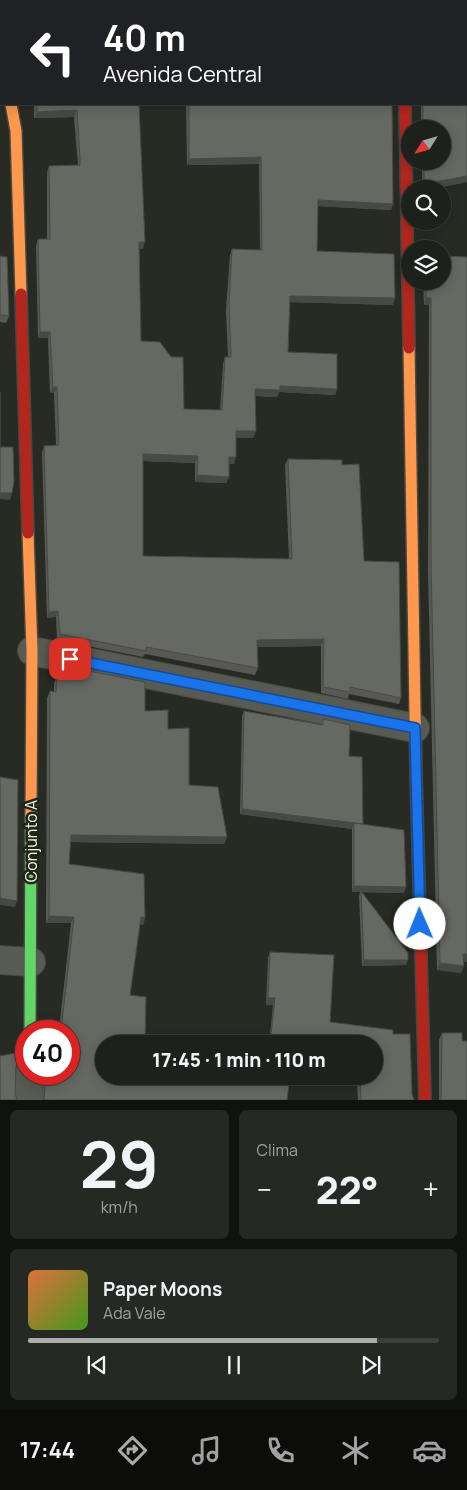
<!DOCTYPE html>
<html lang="pt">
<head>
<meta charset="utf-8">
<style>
	body { margin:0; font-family:Manrope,sans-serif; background:#262824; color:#f1f3f6; height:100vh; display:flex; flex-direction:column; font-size:19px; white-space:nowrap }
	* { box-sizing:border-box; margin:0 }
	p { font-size:16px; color:#a1a3a3 }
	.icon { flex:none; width:28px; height:28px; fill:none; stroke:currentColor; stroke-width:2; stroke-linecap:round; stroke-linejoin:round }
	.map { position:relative; height:1100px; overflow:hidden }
	.sheet { display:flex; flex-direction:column; gap:10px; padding:10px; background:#10120f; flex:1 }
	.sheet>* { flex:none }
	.top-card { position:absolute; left:0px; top:0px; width:468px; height:105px; box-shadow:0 2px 12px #0003,0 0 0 1px #3c3e3a; background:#202124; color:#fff; overflow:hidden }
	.needle { width:32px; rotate:233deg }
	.fabs { position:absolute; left:401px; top:120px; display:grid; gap:10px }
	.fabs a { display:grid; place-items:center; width:50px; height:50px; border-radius:50%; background:#1e201b; box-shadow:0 2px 12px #0003,0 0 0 1px #3c3e3a; font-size:25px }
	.speed { position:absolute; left:15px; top:1020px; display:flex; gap:10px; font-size:25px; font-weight:700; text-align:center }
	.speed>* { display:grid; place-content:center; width:65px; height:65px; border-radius:50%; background:#1e201b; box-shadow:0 2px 12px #0003,0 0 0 1px #3c3e3a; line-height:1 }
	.speed .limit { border:8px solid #d22; background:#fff; color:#111 }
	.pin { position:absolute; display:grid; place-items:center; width:42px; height:42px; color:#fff; margin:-21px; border-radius:10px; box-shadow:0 2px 8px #0006 }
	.me { position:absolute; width:55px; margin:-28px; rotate:359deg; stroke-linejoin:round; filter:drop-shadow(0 0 4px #0008) }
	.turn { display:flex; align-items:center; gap:18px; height:105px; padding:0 20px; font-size:22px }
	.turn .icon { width:65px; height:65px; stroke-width:2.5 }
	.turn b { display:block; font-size:35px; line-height:42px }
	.big { font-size:38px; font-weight:800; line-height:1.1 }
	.sheet .tile { flex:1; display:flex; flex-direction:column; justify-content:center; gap:8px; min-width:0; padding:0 18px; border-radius:8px; background:#262824 }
	.sheet .dial { align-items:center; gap:0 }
	.dial b { font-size:65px; line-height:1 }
	.song { display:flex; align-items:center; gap:15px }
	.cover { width:60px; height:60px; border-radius:8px; background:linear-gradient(135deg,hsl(20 70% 55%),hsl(100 70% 35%)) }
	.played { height:5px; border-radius:2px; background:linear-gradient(90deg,#abaea6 85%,#3c3e3a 85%) }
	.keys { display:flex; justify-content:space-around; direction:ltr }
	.heat { display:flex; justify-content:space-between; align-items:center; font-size:28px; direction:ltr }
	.sheet .tiles { flex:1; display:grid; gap:10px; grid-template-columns:1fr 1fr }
	.tile:last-child { grid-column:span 2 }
	.trip { position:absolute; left:95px; top:1035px; width:288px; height:50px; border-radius:25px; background:#1e201b; box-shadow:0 2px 12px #0003,0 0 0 1px #3c3e3a; font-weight:800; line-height:50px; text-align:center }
	.tab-bar { display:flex; height:80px; justify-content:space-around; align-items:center; background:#0c0d0b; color:#a1a3a3 }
	.tab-bar .icon { width:35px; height:35px }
	.tab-bar .current { color:#abaea6 }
	.tab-bar b { font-size:22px; color:#f1f3f6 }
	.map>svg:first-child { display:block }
</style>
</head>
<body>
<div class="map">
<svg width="467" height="1100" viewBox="0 0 467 1100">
	<rect width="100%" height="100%" fill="#282a24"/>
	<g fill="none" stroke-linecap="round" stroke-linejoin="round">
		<g stroke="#464842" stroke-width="30">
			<path id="street" d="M404,0V1
				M40,1L41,0
				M0,82L1,80
				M32,651L415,728
				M0,960L31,962
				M28,1100L29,1074"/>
		</g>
		<g stroke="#464842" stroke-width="14">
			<path id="fast" d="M30,1031L31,814"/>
		</g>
		<g stroke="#464842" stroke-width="14">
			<path id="slow" d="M11,104L16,131L21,294
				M409,348L416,773
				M28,533L32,651L31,814"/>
		</g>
		<g stroke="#464842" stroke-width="14">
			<path id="jam" d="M405,104L409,348
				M21,294L28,533
				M416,773L425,1100"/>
		</g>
		<use href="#street" stroke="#585a54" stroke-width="28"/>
		<use href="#fast" stroke="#63d668" stroke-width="11"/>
		<use href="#slow" stroke="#ff974d" stroke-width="11"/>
		<use href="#jam" stroke="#b3261e" stroke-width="11"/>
	</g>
	<path fill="#585954" d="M426,0H467V182L431,189H422V161H442V129H421V104H466V1H426Z
		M34,104H139L143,249L139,248L141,341L184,409L220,410L223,364L225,357H228L226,310L230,255L232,249L260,250L259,164L187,165L186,104H392L393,204L391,210L318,206L317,251L393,305L290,302L288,352L337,389L335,395L279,392L277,397L255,396L256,431L253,438H236L234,464H229V477L226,483L195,482V463L143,461V556L289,559L285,465L288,459L342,465L364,561L401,698L399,704L349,694L348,699L321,693V646L258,647V668L255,675L145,654L143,657L57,640L56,617L47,618L42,453L44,446L56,445L54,393H50L48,338H38L36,246L38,239H47V173L49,166L78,165L74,117L34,118Z
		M0,256L9,316L6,323L0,322Z
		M467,257V962L464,961L461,973L437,970L428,570L429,305H424L423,281H442Z
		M63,666L145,711L168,729L189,785L227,837L224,844L70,842L69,864L145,918L143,925L140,924L130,995L104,1044L287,1100H42L44,1074H69V1031H45L48,1019L60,1021L71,923H46L47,698L50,691H54V683L57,676L60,677V673Z
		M244,711L321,724L323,719L363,825L404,893L361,892L406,965L362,966L359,896L360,892H352V829L240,814L242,716Z
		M270,952L330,1022L393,1034L414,1100H358L357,1081L316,1076H374V1044H269L273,1005H266L268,958Z
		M442,1033L462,1041L467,1100H439V1040Z"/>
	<path fill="#474945" d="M77,110L74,117L34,118L37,112Z
		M261,157L259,164L187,165L189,159Z
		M467,176V182L431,189H423L424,184Z
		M318,200L393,204L391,210L316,206Z
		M139,242H145L143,249L136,248Z
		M290,296L395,298L393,305L287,302Z
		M426,298H431L429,305H424Z
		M40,332H50L48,338H38Z
		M280,386L337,389L335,395L279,392L277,397L253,396L255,389Z
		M53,387H57L54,393H50Z
		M236,431H256L253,438H234Z
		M143,454L198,456L195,463L141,461Z
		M229,457H236L234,464H227Z
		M197,475L229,477L226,483L195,482Z
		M0,493H12L10,500L0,499Z
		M58,611L56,617L47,618L49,612Z
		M324,639L321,646L255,647L257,640Z
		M242,809L363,824L354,823L352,829L240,814Z
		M71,835L227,837L224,844L68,842Z
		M354,886L406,887L404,893L352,892Z
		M0,898L17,901L15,907L0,905Z
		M49,916L74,917L71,923H46Z
		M141,917L145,918L143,925L139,924Z
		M463,954H467V962L461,961Z
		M364,960H408L406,965L362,966Z
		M440,963L464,966L461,973L437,970Z
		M268,998H275L273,1005H266Z
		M25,1053H26V1059L22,1060L16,1065L19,1058Z
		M316,1076H359L357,1081Z"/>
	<path fill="#666862" stroke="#474945" d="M0,0H19L18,1H1V36L0,38Z
		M62,0H373V1H62Z
		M428,0H467V176L424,184V161H442V129H423V104H466V1H428Z
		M37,104H139L145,242H139L141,341L160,342L171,357H183L184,409L222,410L225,357H231L229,304L232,249L262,250L261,157L189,159V104H392L393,204L318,200L317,251L394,254L395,298L290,296L288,352L337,354V389L280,386V390L255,389L256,431H236V457H229V477L197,475L198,456L143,454V556L292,559L288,459L342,460V465L359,464L364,561L399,562L401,698L350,687V692L323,687L324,639L257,640L258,668L146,647V651L60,634L58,611L49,612L44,446L59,445L57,387H53L50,332H40L38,239H50L49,166L80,165V158L77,110L37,112Z
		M0,256L7,257L9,316L0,315Z
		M442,256L467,257V954H463L464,966L440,963L431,564V298H426V281H442Z
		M0,392V447H13L14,481L12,493H0Z
		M63,666L145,682V711L168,710V729L189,728V785L218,787L227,837L71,835L69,864L144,874L145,918L141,917L130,995L146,997L145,1044H104V1076H290L287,1100H44L46,1074H69V1031H46L48,1019L62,1022L74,917L49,916L50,691L56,692L57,676L63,677Z
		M244,711L323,725V719L350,725L349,756L362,757L363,824L242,809Z
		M0,777L18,780L17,901L0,898Z
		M354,823L404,830L406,887L354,886Z
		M361,891L408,953V960H364Z
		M270,952L334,955L330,1022L393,1030V1034H410L412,1094L414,1100H361L360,1076H374V1044H270L275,998H268Z
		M442,1033H462V1041H467V1100H441Z
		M26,1051V1053H25L19,1058L16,1066L15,1093L17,1100H0V1056Z"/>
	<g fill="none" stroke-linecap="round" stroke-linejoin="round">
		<g stroke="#114b97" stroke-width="12">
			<path id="route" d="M70,659L415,728L420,924"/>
		</g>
		<use href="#route" stroke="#1a73e8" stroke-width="9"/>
	</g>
	<g text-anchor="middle" stroke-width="5" stroke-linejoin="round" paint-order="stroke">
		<g font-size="16" fill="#f2f5ec" stroke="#202417">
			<text transform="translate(31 841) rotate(-90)" y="6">Conjunto A</text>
		</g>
	</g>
</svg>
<div class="fabs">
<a><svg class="needle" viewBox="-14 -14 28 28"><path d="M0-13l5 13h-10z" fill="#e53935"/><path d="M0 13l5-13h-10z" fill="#a1a3a3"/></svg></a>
<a><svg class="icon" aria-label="search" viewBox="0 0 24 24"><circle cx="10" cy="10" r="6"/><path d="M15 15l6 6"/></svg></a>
<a><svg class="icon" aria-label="layers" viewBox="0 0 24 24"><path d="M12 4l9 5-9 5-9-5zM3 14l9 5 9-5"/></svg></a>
</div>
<div class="speed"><div class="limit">40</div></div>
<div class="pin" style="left:70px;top:659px;background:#d93025"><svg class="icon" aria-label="arrive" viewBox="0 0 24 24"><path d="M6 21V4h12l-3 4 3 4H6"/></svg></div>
<svg class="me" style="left:420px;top:924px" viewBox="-20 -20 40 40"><circle r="19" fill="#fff"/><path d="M0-13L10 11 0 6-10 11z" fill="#1a73e8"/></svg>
<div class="trip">17:45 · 1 min · 110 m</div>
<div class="top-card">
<div class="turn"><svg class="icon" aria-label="left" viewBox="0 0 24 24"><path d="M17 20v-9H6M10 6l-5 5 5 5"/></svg><div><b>40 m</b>Avenida Central</div></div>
</div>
</div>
<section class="sheet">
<div class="tiles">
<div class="tile dial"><b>29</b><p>km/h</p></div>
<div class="tile"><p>Clima</p>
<div class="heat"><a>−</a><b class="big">22°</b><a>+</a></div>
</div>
<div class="tile">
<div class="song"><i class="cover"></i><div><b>Paper Moons</b><p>Ada Vale</p></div></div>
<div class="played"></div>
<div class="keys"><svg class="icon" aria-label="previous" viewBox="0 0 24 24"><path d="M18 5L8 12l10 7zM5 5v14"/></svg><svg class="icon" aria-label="pause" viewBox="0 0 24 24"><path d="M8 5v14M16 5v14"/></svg><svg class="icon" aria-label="next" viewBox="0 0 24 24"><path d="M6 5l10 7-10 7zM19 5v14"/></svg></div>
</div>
</div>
</section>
<nav class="tab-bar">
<b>17:44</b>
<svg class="icon current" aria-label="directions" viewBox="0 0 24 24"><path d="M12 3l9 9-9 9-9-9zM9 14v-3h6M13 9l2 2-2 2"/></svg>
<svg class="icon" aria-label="music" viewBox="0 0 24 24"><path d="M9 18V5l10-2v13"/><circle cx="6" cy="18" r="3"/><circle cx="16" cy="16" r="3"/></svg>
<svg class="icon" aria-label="phone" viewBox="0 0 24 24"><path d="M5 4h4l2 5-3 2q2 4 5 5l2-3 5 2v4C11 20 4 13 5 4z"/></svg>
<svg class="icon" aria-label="climate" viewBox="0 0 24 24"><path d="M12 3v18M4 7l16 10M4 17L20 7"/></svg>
<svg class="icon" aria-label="car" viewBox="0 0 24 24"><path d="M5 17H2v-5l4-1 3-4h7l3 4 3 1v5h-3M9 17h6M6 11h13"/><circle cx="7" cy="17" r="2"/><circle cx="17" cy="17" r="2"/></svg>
</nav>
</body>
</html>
